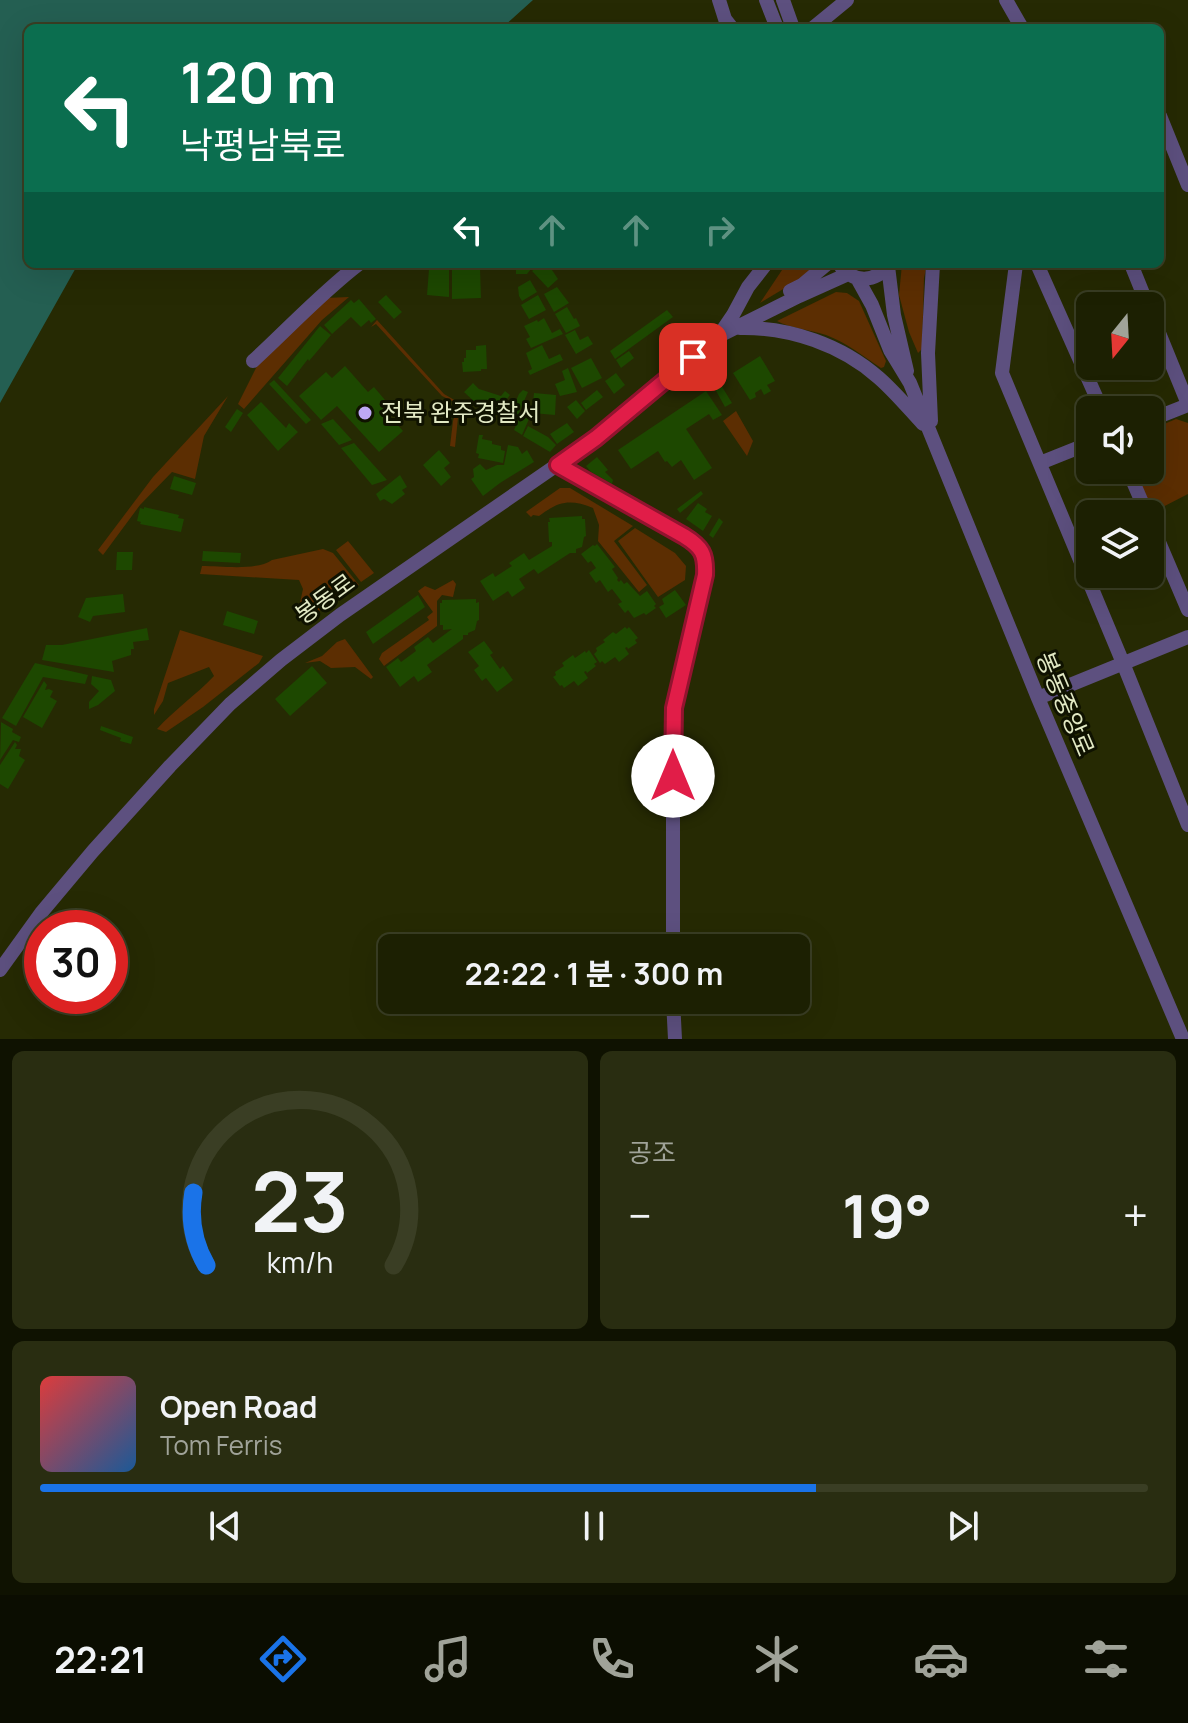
<!DOCTYPE html>
<html lang="ko">
<head>
<meta charset="utf-8">
<style>
	body { margin:0; font-family:Manrope,"Noto Sans KR",sans-serif; background:#292d11; color:#f1f3f6; height:100vh; display:flex; flex-direction:column; font-size:30px; white-space:nowrap }
	* { box-sizing:border-box; margin:0 }
	p { font-size:26px; color:#a0a399 }
	.icon { flex:none; width:44px; height:44px; fill:none; stroke:currentColor; stroke-width:2; stroke-linecap:round; stroke-linejoin:round }
	.map { position:relative; height:1039px; overflow:hidden }
	.side { display:flex; flex-direction:column; gap:12px; padding:12px; background:#0f1201; flex:1 }
	.side>* { flex:none }
	.banner { position:absolute; left:24px; top:24px; width:1140px; height:244px; border-radius:12px; box-shadow:0 8px 32px #0002,0 0 0 2px #3a3e24; background:#0b6e4f; color:#fff; overflow:hidden }
	.needle { width:52px; rotate:198deg }
	.fabs { position:absolute; left:1076px; top:292px; display:grid; gap:16px }
	.fabs a { display:grid; place-items:center; width:88px; height:88px; border-radius:12px; background:#1c2002; box-shadow:0 8px 32px #0002,0 0 0 2px #3a3e24; font-size:40px }
	.speed { position:absolute; left:24px; top:910px; display:flex; gap:16px; font-size:40px; font-weight:700; text-align:center }
	.speed>* { display:grid; place-content:center; width:104px; height:104px; border-radius:50%; background:#1c2002; box-shadow:0 8px 32px #0002,0 0 0 2px #3a3e24; line-height:1 }
	.speed .limit { border:12px solid #d22; background:#fff; color:#111 }
	.pin { position:absolute; display:grid; place-items:center; width:68px; height:68px; color:#fff; margin:-34px; border-radius:16px; box-shadow:0 4px 12px #0006 }
	.me { position:absolute; width:88px; margin:-44px; rotate:0deg; stroke-linejoin:round; filter:drop-shadow(0 0 6px #0008) }
	.turn { display:flex; align-items:center; gap:28px; height:168px; padding:0 24px; font-size:36px }
	.turn .icon { width:104px; height:104px; stroke-width:2.5 }
	.turn b { display:block; font-size:56px; line-height:68px }
	.lanes { display:flex; align-items:center; height:76px; padding:0 24px; background:#0003; justify-content:center; gap:40px; direction:ltr }
	.lanes .off { opacity:.35 }
	.big { font-size:60px; font-weight:700; line-height:1.1 }
	.side .widget { flex:1; display:flex; flex-direction:column; justify-content:center; gap:12px; min-width:0; padding:0 28px; border-radius:12px; background:#292d11 }
	.side .dial { align-items:center; gap:0 }
	.dial svg { height:208px; overflow:visible; fill:none; stroke:#3a3e24; stroke-width:7; stroke-linecap:round; text-anchor:middle }
	.dial text { fill:#f1f3f6; stroke:none }
	.song { display:flex; align-items:center; gap:24px }
	.cover { width:96px; height:96px; border-radius:12px; background:linear-gradient(135deg,hsl(0 70% 55%),hsl(210 70% 35%)) }
	.played { height:8px; border-radius:4px; background:linear-gradient(90deg,#1a73e8 70%,#3a3e24 70%) }
	.keys { display:flex; justify-content:space-around; direction:ltr }
	.heat { display:flex; justify-content:space-between; align-items:center; font-size:44px; direction:ltr }
	.side .tiles { flex:1; display:grid; gap:12px; grid-template-columns:1fr 1fr }
	.widget:last-child { grid-column:span 2 }
	.trip { position:absolute; left:378px; top:934px; width:432px; height:80px; border-radius:12px; background:#1c2002; box-shadow:0 8px 32px #0002,0 0 0 2px #3a3e24; font-weight:700; line-height:80px; text-align:center }
	.tab-bar { display:flex; height:128px; justify-content:space-around; align-items:center; background:#0b0d01; color:#a0a399 }
	.tab-bar .icon { width:56px; height:56px }
	.tab-bar .active { color:#1a73e8 }
	.tab-bar b { font-size:36px; color:#f1f3f6 }
	.map>svg:first-child { display:block }
</style>
</head>
<body>
<div class="map">
<svg width="1188" height="1039" viewBox="0 0 1188 1039">
	<rect width="100%" height="100%" fill="#262a03"/>
	<path fill="#5c2e02" d="M786,264H819L805,276L760,303Z
		M902,264H927L924,278L922,349L918,353L909,332L899,295Z
		M836,292L847,293L859,301L886,361L884,367L881,368C863,356 847,343 826,335C811,330 790,328 777,321Z
		M349,297L322,320L244,409L238,404L257,366L326,298Z
		M377,320L444,394L463,405L458,418L455,447L450,446L453,421L458,404L442,396L376,324L371,327Z
		M228,396L204,436L195,479L172,472L140,505L103,555L98,550L153,477Z
		M736,411L753,441L747,456L723,421Z
		M1176,419L1188,423V494L1153,512L1135,470H1150V430Z
		M560,488H570L633,526L614,541L647,585L639,592L598,541L599,525L593,508C570,499 559,501 539,516L533,515L531,517L526,512Z
		M635,528L675,553L686,566L685,580L658,597L618,541Z
		M348,541L374,573L361,582L336,550Z
		M323,549L333,553L359,585L304,621L298,612L303,589L299,580L200,574L202,566C222,566 256,571 272,560Z
		M453,580L456,584L453,597L442,595L437,601V626L384,666L379,659L382,653L429,620L427,617L433,612L418,591L425,586L435,590Z
		M180,630L263,656L259,663L203,707L166,732L157,729C174,710 196,695 214,676L209,667L168,683L163,701L154,715V709Z
		M345,639L373,677L371,679L355,667L331,668L320,661L305,663L322,656L337,642Z"/>
	<path fill="#245f52" d="M0,0H533L502,28H28V264H78L0,403Z"/>
	<path fill="#1d4800" d="M429,264H436V270H449V297L427,295L429,269L427,268Z
		M516,264H535L527,274H516Z
		M540,264H553L550,267L558,279L548,288L532,271Z
		M452,268H480L481,298L452,299Z
		M530,280L537,292L522,301L519,296L518,287Z
		M557,287L569,303L554,312L544,294Z
		M386,295L402,312L394,319L378,302Z
		M538,295L546,310L529,319L521,305Z
		M359,299L376,319L371,323L369,320L361,327L351,317L332,334L324,325L351,300L354,303Z
		M567,307L574,319L576,318L580,326L566,333L555,314Z
		M667,310L673,317L615,359L610,351Z
		M544,318L552,333L560,329L563,334L531,348L526,339L530,337L524,326L537,320L538,322Z
		M320,326L331,335L309,361L308,359L287,386L278,378Z
		M575,330L580,340L588,336L593,344L576,354L565,335Z
		M486,345L487,369H481V371L463,372L462,362H464V358H466V350H476V346Z
		M542,345L549,359L560,354L563,360L530,375L528,371L532,369L526,353Z
		M629,351L634,358L621,368L616,360Z
		M760,356L775,381L767,385L771,391L764,395L761,389L755,393L756,397L750,400L733,373Z
		M591,358L602,378L582,388L571,368Z
		M345,366L368,392L374,387L385,400L379,404L403,431L379,452L337,406L321,420L299,396L326,372L332,378Z
		M568,368L577,392L560,396L555,384L565,380L562,371Z
		M616,373L625,385L614,394L605,381Z
		M274,380L311,420L306,424L269,384Z
		M473,383L479,389L501,396L505,391L510,395L497,412L480,407L464,392Z
		M721,385L732,403L725,407L715,389Z
		M523,390L528,392L518,415L511,412L519,394Z
		M597,390L603,397L586,410L581,403Z
		M706,391L722,415L713,420L709,414L686,429L712,468L694,480L681,460L672,467L667,461L665,462L658,451L631,469L618,450Z
		M534,393L556,395L555,415L532,413Z
		M576,400L585,411L577,419L567,407Z
		M261,402L286,428L289,423L298,432L278,451L247,415Z
		M237,409L243,413L231,432L225,427Z
		M523,409L529,411L526,417L529,419L522,435L514,430Z
		M333,419L352,440L339,445L321,424Z
		M567,423L574,432L557,444L550,434Z
		M528,426L548,437L556,445L550,452L523,436Z
		M479,435H483L482,439L492,441V444L501,446V450L505,451L503,463L478,458L479,454L476,453Z
		M354,443L387,480L372,485L341,448Z
		M508,445L518,447L522,454L527,450L534,462L500,483L483,496L471,479L474,477L473,469L480,464L486,470L497,465H504Z
		M439,450L450,463L444,468L451,477L441,486L423,465Z
		M597,457L608,470L605,472L613,480L612,484L591,472L586,466Z
		M400,475L407,487L402,490L405,494L392,504L384,499L380,501L376,494Z
		M174,476L196,483L192,495L170,489Z
		M701,491L703,494L680,513L677,509Z
		M698,503L707,509L705,512L712,516L703,531L686,519Z
		M144,507L179,515L178,518L184,519L181,532L140,524L141,522L137,521L140,508L144,509Z
		M582,516V519H585L586,536L584,537L582,547L576,549V553H570L538,574L534,569L519,579L525,588L512,597L508,591L493,601L480,581L493,573L495,577L512,566L509,563L524,553L529,560L552,546V542H549L548,522H550L549,518Z
		M719,518L723,522L713,538L709,535Z
		M597,544L615,567L612,569L618,578L617,580L619,582L621,580L624,584L627,582L640,596L647,591L656,604L654,606L656,608L646,615L644,613L634,618L628,610L625,613L618,604L622,602L612,589L608,592L600,580L596,583L589,573L596,568L591,561L588,563L581,554L593,545L595,546Z
		M203,551L241,553L240,563L202,561Z
		M117,552H133L132,570H116Z
		M675,590L686,605L666,618L659,607L664,604L662,599Z
		M123,594L125,612L93,616L90,622L78,617L86,598Z
		M418,595L425,607L373,644L366,632Z
		M476,599V603L479,602V620L477,621L475,630L468,633V635H463V639L427,665L432,672L418,682L414,676L400,687L386,667L398,658L401,662L416,651L414,647L428,637L433,643L452,629L443,630V625H440V603H442V600Z
		M227,611L258,621L254,634L223,625Z
		M625,627L627,629L629,627L638,638L635,640L637,643L628,649L627,647L625,648L629,654L619,662L615,657L605,664L602,661L600,663L594,654L597,651L596,648L605,642L603,640L613,632L616,634Z
		M147,628L149,640L133,642L134,649H131V655L112,661L114,672L42,660L46,645H62Z
		M484,641L493,653L490,655L500,669L503,666L513,680L497,692L486,678L482,681L474,670L479,666L468,652Z
		M589,650L597,662L594,664L596,666L587,673L586,671L584,672L588,678L578,686L574,681L564,688L562,685L560,686L553,677L556,675L555,672L564,666L562,663L573,655L575,658L585,651L586,653Z
		M35,663L88,675L85,684L43,677L16,726L2,718Z
		M312,666L327,683L290,716L275,699Z
		M92,676L111,680L115,691L98,705L89,709V702L99,691L91,684Z
		M44,681L47,685L45,690L49,689L53,691L50,697L57,701L42,728L23,717Z
		M1,722L13,729L12,732L21,737L19,742L13,740L0,760Z
		M101,726L133,737L131,744L120,741L121,738L100,730Z
		M15,742L17,745L15,749H21L19,756L25,760L8,789L0,784V765Z"/>
	<g fill="none" stroke-linecap="round" stroke-linejoin="round">
		<path stroke="#5d507f" stroke-width="14" d="M719,0L725,19L732,28
			M766,0L777,28
			M783,0L793,28
			M1006,0L1022,28
			M813,28L847,0
			M1160,116L1188,185
			M839,264C853,284 876,283 889,264
			M1016,264L1002,373L1123,663L1188,825
			M1037,264L1102,410
			M1131,264L1148,306
			M888,266L894,315L907,371
			M857,278L872,305L890,350L910,383L1038,698L1183,1039
			M790,291L802,285L827,264
			M1150,311L1188,404
			M740,328C790,327 842,345 879,378C895,392 909,409 923,424
			M720,334L733,315L748,287L766,264
			M253,361C288,329 321,293 359,264
			M1150,420L1188,405
			M931,421L928,353L933,264
			M1040,463L1090,443
			M558,465L697,543L702,551L706,562L705,575L677,692L673,727V948
			M1128,470L1147,514
			M1150,521L1188,610
			M1038,698L1188,637
			M0,970L41,913L93,851L170,766L230,704L281,660L340,615L596,438L717,337L799,296L848,274
			M673,1000L675,1039"/>
	</g>
	<g fill="none" stroke-linecap="round" stroke-linejoin="round">
		<g stroke="#92132f" stroke-width="20">
			<path id="route" d="M673,776L674,708L705,575C706,554 702,547 684,536L558,465L596,438L693,357"/>
		</g>
		<use href="#route" stroke="#e11d48" stroke-width="14"/>
	</g>
	<circle fill="#bda9f5" stroke="#0f1200" stroke-width="3" cx="365" cy="413" r="8"/>
	<g text-anchor="middle" stroke-width="6" stroke-linejoin="round" paint-order="stroke">
		<g font-size="24" fill="#e2e9c4" stroke="#0f1200" text-anchor="start">
			<text x="381" y="421">전북 완주경찰서</text>
		</g>
		<g font-size="24" fill="#e2e9c4" stroke="#0f1200">
			<text transform="translate(325 599) rotate(-36)" y="8">봉동로</text>
			<text transform="translate(1065 704) rotate(67)" y="8">봉동중앙로</text>
		</g>
	</g>
</svg>
<div class="fabs">
<a><svg class="needle" viewBox="-14 -14 28 28"><path d="M0-13l5 13h-10z" fill="#e53935"/><path d="M0 13l5-13h-10z" fill="#a0a399"/></svg></a>
<a><svg class="icon" aria-label="sound" viewBox="0 0 24 24"><path d="M4 9h4l5-4v14l-5-4H4zM17 9q2 3 0 6"/></svg></a>
<a><svg class="icon" aria-label="layers" viewBox="0 0 24 24"><path d="M12 4l9 5-9 5-9-5zM3 14l9 5 9-5"/></svg></a>
</div>
<div class="speed"><div class="limit">30</div></div>
<div class="pin" style="left:693px;top:357px;background:#d93025"><svg class="icon" aria-label="arrive" viewBox="0 0 24 24"><path d="M6 21V4h12l-3 4 3 4H6"/></svg></div>
<svg class="me" style="left:673px;top:776px" viewBox="-20 -20 40 40"><circle r="19" fill="#fff"/><path d="M0-13L10 11 0 6-10 11z" fill="#e11d48"/></svg>
<div class="trip">22:22 · 1 분 · 300 m</div>
<div class="banner">
<div class="turn"><svg class="icon" aria-label="left" viewBox="0 0 24 24"><path d="M17 20v-9H6M10 6l-5 5 5 5"/></svg><div><b>120 m</b>낙평남북로</div></div>
<div class="lanes"><svg class="icon" aria-label="left" viewBox="0 0 24 24"><path d="M17 20v-9H6M10 6l-5 5 5 5"/></svg><svg class="icon off" aria-label="ahead" viewBox="0 0 24 24"><path d="M12 20V5M6 11l6-6 6 6"/></svg><svg class="icon off" aria-label="ahead" viewBox="0 0 24 24"><path d="M12 20V5M6 11l6-6 6 6"/></svg><svg class="icon off" aria-label="right" viewBox="0 0 24 24"><path d="M7 20v-9h11M14 6l5 5-5 5"/></svg></div>
</div>
</div>
<section class="side">
<div class="tiles">
<div class="widget dial"><svg viewBox="0 0 100 80">
<path d="M14 69A42 42 0 1 1 86 69"/>
<path d="M14 69A42 42 0 0 1 9 41" stroke="#1a73e8"/>
<text x="50" y="56" font-size="32" font-weight="700">23</text>
<text x="50" y="72" font-size="11">km/h</text>
</svg></div>
<div class="widget"><p>공조</p>
<div class="heat"><a>−</a><b class="big">19°</b><a>+</a></div>
</div>
<div class="widget">
<div class="song"><i class="cover"></i><div><b>Open Road</b><p>Tom Ferris</p></div></div>
<div class="played"></div>
<div class="keys"><svg class="icon" aria-label="previous" viewBox="0 0 24 24"><path d="M18 5L8 12l10 7zM5 5v14"/></svg><svg class="icon" aria-label="pause" viewBox="0 0 24 24"><path d="M8 5v14M16 5v14"/></svg><svg class="icon" aria-label="next" viewBox="0 0 24 24"><path d="M6 5l10 7-10 7zM19 5v14"/></svg></div>
</div>
</div>
</section>
<nav class="tab-bar">
<b>22:21</b>
<svg class="icon active" aria-label="directions" viewBox="0 0 24 24"><path d="M12 3l9 9-9 9-9-9zM9 14v-3h6M13 9l2 2-2 2"/></svg>
<svg class="icon" aria-label="music" viewBox="0 0 24 24"><path d="M9 18V5l10-2v13"/><circle cx="6" cy="18" r="3"/><circle cx="16" cy="16" r="3"/></svg>
<svg class="icon" aria-label="phone" viewBox="0 0 24 24"><path d="M5 4h4l2 5-3 2q2 4 5 5l2-3 5 2v4C11 20 4 13 5 4z"/></svg>
<svg class="icon" aria-label="climate" viewBox="0 0 24 24"><path d="M12 3v18M4 7l16 10M4 17L20 7"/></svg>
<svg class="icon" aria-label="car" viewBox="0 0 24 24"><path d="M5 17H2v-5l4-1 3-4h7l3 4 3 1v5h-3M9 17h6M6 11h13"/><circle cx="7" cy="17" r="2"/><circle cx="17" cy="17" r="2"/></svg>
<svg class="icon" aria-label="filters" viewBox="0 0 24 24"><path d="M4 7h16M4 17h16"/><circle cx="9" cy="7" r="2"/><circle cx="15" cy="17" r="2"/></svg>
</nav>
</body>
</html>
